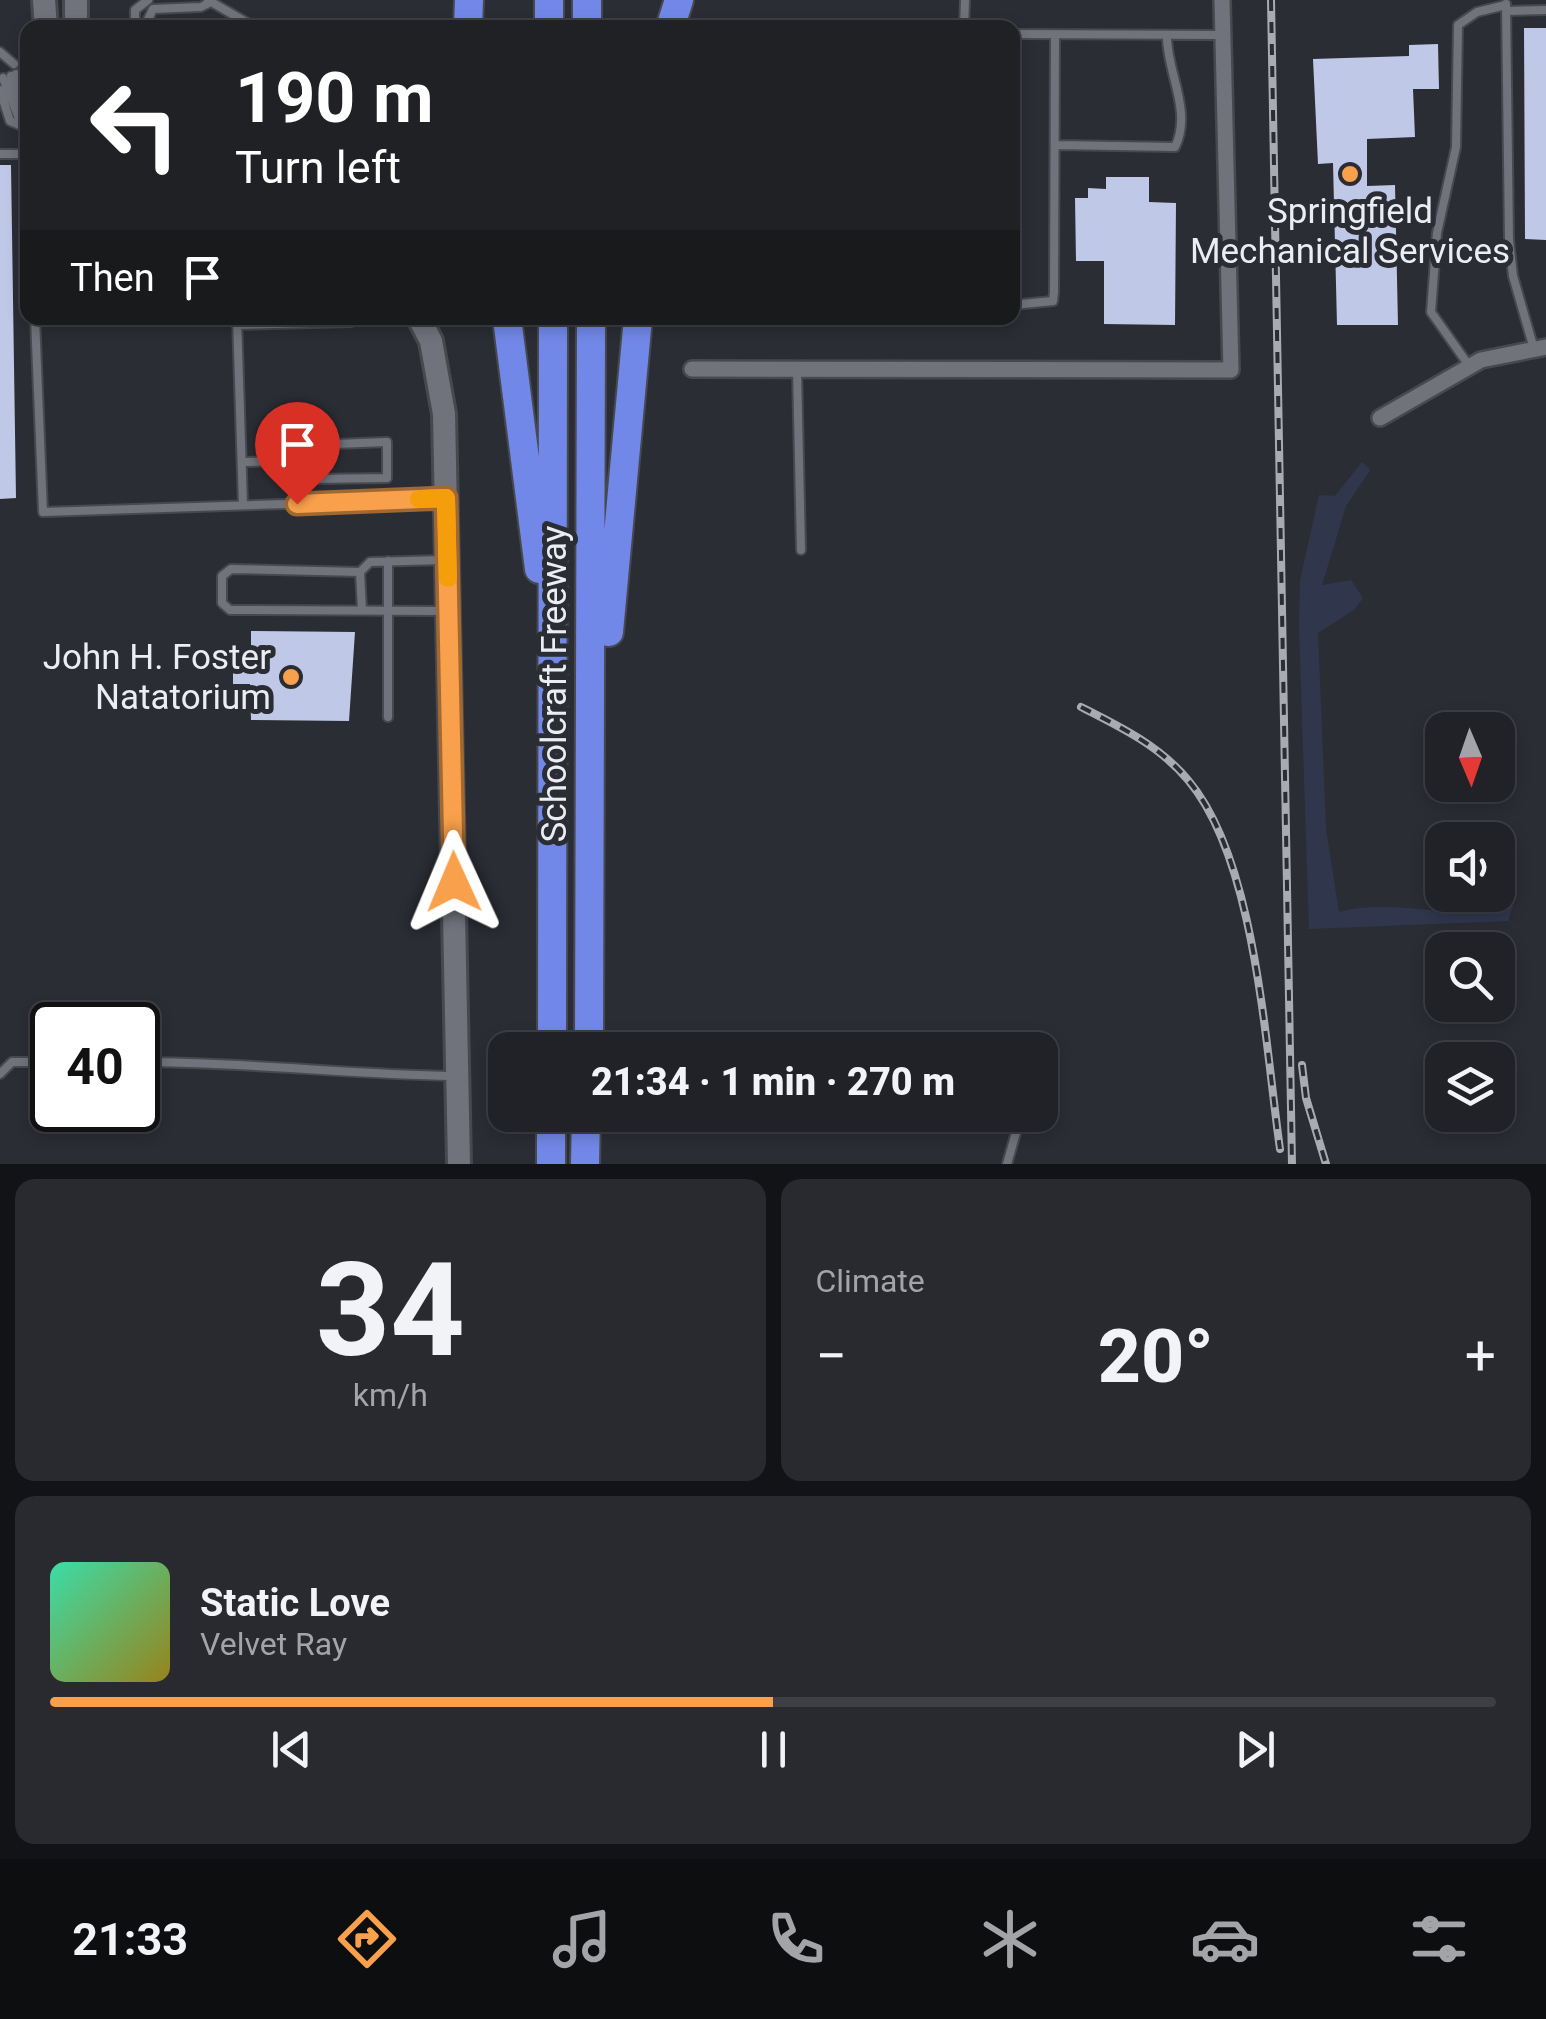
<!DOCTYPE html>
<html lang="en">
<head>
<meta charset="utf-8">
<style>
	body { margin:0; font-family:Roboto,sans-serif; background:#282a30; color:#f1f3f6; height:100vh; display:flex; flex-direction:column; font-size:38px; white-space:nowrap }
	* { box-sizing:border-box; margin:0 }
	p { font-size:32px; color:#a2a4a8 }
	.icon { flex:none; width:55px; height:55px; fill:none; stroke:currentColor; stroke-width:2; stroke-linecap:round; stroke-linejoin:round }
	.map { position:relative; height:1164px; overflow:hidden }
	.drawer { display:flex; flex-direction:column; gap:15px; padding:15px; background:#121316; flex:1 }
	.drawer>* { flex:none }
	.banner { position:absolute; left:20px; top:20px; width:1000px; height:305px; border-radius:20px; box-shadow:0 5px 15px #0003,0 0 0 2px #3d3f45; background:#202124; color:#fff; overflow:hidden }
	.needle { width:65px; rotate:178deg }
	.controls { position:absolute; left:1425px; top:712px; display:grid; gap:20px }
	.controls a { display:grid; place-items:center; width:90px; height:90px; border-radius:20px; background:#202228; box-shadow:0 5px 15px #0003,0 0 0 2px #3d3f45; font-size:50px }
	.speed { position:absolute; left:30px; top:1002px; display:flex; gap:20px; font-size:50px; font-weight:700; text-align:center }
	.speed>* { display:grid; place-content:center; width:130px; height:130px; border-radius:50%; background:#202228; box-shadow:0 5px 15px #0003,0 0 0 2px #3d3f45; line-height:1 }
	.speed .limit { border:5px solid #111; border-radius:15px; background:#fff; color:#111 }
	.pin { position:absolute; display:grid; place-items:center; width:85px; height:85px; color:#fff; margin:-102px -42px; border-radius:50% 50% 50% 0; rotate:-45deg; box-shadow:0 0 10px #0007 }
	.pin .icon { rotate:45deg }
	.me { position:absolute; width:110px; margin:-55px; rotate:359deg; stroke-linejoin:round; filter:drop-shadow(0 0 8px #0008) }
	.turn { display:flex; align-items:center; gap:35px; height:210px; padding:0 50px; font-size:45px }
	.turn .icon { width:130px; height:130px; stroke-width:2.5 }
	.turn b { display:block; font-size:70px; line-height:85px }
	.then { display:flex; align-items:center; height:95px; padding:0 50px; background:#0003; gap:20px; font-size:38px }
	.big { font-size:75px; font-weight:800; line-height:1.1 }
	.drawer .tile { flex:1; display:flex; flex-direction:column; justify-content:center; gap:15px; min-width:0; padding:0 35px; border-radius:20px; background:#282a30 }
	.drawer .dial { align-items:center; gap:0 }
	.dial b { font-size:130px; line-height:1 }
	.song { display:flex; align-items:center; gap:30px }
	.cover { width:120px; height:120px; border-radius:15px; background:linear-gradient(135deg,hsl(160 70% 55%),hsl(50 70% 35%)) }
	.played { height:10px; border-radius:5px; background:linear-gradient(90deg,#f8a04b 50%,#3d3f45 50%) }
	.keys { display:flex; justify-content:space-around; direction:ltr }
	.heat { display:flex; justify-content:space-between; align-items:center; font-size:55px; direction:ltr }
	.drawer .tiles { flex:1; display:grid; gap:15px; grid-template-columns:1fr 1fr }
	.tile:last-child { grid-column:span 2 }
	.trip { position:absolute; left:488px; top:1032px; width:570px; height:100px; border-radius:20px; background:#202228; box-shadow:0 5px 15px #0003,0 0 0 2px #3d3f45; font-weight:800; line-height:100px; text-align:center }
	.tabs { display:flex; height:160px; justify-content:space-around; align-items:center; background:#0d0e10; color:#a2a4a8 }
	.tabs .icon { width:70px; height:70px }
	.tabs .on { color:#f8a04b }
	.tabs b { font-size:45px; color:#f1f3f6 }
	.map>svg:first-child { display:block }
</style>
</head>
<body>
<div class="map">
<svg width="1546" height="1164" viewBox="0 0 1546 1164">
	<rect width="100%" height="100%" fill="#2b2d35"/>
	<path fill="#30374d" d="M1362,462L1370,470L1346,506L1322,585L1351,580L1363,598L1354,610L1318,633L1326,829L1339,912C1378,902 1412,910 1451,911C1469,911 1490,901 1506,895L1513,906L1508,921L1309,929L1299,627L1300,580L1319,495L1335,496Z"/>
	<path fill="#bfc8e6" d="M1524,28H1546V240L1525,239Z
		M1438,44L1439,89H1413L1415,137L1367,139V186L1395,185L1398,325H1337L1333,163L1318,164L1313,59L1409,56V45Z
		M0,165H11L16,498L0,499Z
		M1106,177H1149V202L1176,203L1175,325L1104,324V261H1076L1075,198H1088V188L1106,189Z
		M251,631L355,632L349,721L251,720L250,684H233V664H251Z"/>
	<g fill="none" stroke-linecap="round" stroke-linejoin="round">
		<g stroke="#47494f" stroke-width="12">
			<path id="lane" d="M208,0L256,28
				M1506,4L1509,240L1513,276L1534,349
				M1506,11L1546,10
				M135,28V10L148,0
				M144,28L153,9L201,7L211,2
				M206,28L227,26
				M964,28L965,0
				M1012,34L1223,35
				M0,52L14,64
				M16,74L28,112
				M11,76L22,126
				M3,78L22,126
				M0,90L10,121L22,126
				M23,125L28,150
				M1057,145L1175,147C1193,111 1166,71 1167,35
				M0,154H28
				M1012,305L1053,301L1054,292L1055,36
				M35,318L43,512L441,499
				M237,318L243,505
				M237,325L351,322L350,318
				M1470,367L1431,312L1437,233L1456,147L1458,25L1477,12L1506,5
				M797,370L801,550
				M242,462L310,461L311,479L387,478V442L310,445V461
				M442,560L370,562L360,572L231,569L222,576V603L230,610L444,611
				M360,572L362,610
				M388,717V561
				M138,1062C243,1062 347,1074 452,1076
				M0,1074L12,1062H52
				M1007,1164L1017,1129"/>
		</g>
		<g stroke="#47494f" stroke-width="20">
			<path id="street" d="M692,369L1231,370L1222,0
				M1380,418L1481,360L1546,347"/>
		</g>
		<g stroke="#47494f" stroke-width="28">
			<path id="secondary" d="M44,0L46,28
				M76,0V28
				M419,318L431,341L444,414L459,1164"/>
		</g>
		<g stroke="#47494f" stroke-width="32">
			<path id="highway" d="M549,0V28
				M587,0V28
				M468,28L469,0
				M670,28L679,0
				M507,318L539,569
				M609,632L638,318
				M552,1050L553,318
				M589,1050L591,318
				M551,1164V1115
				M585,1164L586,1115"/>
		</g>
		<use href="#lane" stroke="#70737c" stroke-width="8"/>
		<use href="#street" stroke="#70737c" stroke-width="15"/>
		<use href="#secondary" stroke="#70737c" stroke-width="22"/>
		<use href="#highway" stroke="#7288e8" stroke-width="28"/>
		<g stroke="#a9abb1" stroke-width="8">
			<path id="rail" d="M1271,0L1292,1164
				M1081,707C1119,726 1160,746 1188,780C1256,860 1265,1045 1280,1149
				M1302,1065L1306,1098L1326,1164"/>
		</g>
		<use href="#rail" stroke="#2b2d35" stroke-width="4" stroke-dasharray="11" stroke-linecap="butt"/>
	</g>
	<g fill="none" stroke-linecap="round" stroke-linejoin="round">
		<g stroke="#a16831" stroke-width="25">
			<path id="route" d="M297,504L446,498L454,882"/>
		</g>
		<use href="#route" stroke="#f8a04b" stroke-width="18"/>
		<path stroke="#f59e0b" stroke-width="18" d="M419,499L446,498L448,578"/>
	</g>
	<g fill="#f8a04b" stroke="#2b2d35" stroke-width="4">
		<circle cx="1350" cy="174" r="10"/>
		<circle cx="291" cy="677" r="10"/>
	</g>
	<g text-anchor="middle" stroke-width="10" stroke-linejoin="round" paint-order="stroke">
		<g font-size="35" fill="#ebedf2" stroke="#2b2d35">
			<text x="1350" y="223">Springfield<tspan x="1350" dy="40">Mechanical Services</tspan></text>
			<text x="271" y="669" text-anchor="end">John H. Foster<tspan x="271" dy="40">Natatorium</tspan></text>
		</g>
		<g font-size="35" fill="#ebedf2" stroke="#2b2d35">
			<text transform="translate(554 684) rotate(-90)" y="12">Schoolcraft Freeway</text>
		</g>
	</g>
</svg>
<div class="controls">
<a><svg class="needle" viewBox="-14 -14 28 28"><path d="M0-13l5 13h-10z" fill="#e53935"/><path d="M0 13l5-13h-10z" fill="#a2a4a8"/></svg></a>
<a><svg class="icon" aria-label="sound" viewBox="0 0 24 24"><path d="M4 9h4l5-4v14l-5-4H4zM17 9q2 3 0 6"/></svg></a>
<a><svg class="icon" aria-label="search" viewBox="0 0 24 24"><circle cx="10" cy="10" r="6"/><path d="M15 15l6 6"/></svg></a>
<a><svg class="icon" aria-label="layers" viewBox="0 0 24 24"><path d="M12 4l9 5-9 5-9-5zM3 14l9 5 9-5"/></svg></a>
</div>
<div class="speed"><div class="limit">40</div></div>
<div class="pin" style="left:297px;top:504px;background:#d93025"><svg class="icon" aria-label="arrive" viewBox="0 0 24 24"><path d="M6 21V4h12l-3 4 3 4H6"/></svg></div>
<svg class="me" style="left:454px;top:882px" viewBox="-20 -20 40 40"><path d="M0-17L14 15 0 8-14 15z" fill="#f8a04b" stroke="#fff" stroke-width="4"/></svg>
<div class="trip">21:34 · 1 min · 270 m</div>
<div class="banner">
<div class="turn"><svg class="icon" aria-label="left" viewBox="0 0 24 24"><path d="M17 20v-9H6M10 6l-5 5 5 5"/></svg><div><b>190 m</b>Turn left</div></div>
<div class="then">Then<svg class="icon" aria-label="arrive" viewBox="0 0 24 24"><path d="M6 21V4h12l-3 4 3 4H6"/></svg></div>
</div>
</div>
<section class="drawer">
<div class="tiles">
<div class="tile dial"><b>34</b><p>km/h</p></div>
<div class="tile"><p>Climate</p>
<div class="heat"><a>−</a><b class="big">20°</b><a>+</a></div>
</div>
<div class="tile">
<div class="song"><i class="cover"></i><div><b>Static Love</b><p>Velvet Ray</p></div></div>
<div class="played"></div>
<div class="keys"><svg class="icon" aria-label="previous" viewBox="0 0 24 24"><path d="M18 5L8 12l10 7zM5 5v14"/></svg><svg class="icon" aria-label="pause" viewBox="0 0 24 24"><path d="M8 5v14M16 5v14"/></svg><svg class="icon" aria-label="next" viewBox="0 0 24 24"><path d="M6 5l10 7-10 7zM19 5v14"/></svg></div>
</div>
</div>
</section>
<nav class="tabs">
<b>21:33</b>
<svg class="icon on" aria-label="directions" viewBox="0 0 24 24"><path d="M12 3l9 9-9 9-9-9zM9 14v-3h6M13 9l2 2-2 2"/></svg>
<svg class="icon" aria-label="music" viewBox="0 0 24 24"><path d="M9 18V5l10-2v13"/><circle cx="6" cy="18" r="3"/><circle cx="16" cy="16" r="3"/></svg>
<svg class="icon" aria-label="phone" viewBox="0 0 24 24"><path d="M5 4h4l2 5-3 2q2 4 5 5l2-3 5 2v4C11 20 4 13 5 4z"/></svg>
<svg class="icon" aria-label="climate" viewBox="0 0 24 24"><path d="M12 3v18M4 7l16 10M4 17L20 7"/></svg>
<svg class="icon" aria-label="car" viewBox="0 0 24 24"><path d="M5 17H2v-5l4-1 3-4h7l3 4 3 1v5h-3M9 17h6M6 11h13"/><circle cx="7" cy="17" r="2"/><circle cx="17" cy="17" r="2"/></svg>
<svg class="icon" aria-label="filters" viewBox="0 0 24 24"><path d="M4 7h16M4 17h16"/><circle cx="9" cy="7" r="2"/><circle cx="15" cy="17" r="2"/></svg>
</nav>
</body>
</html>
